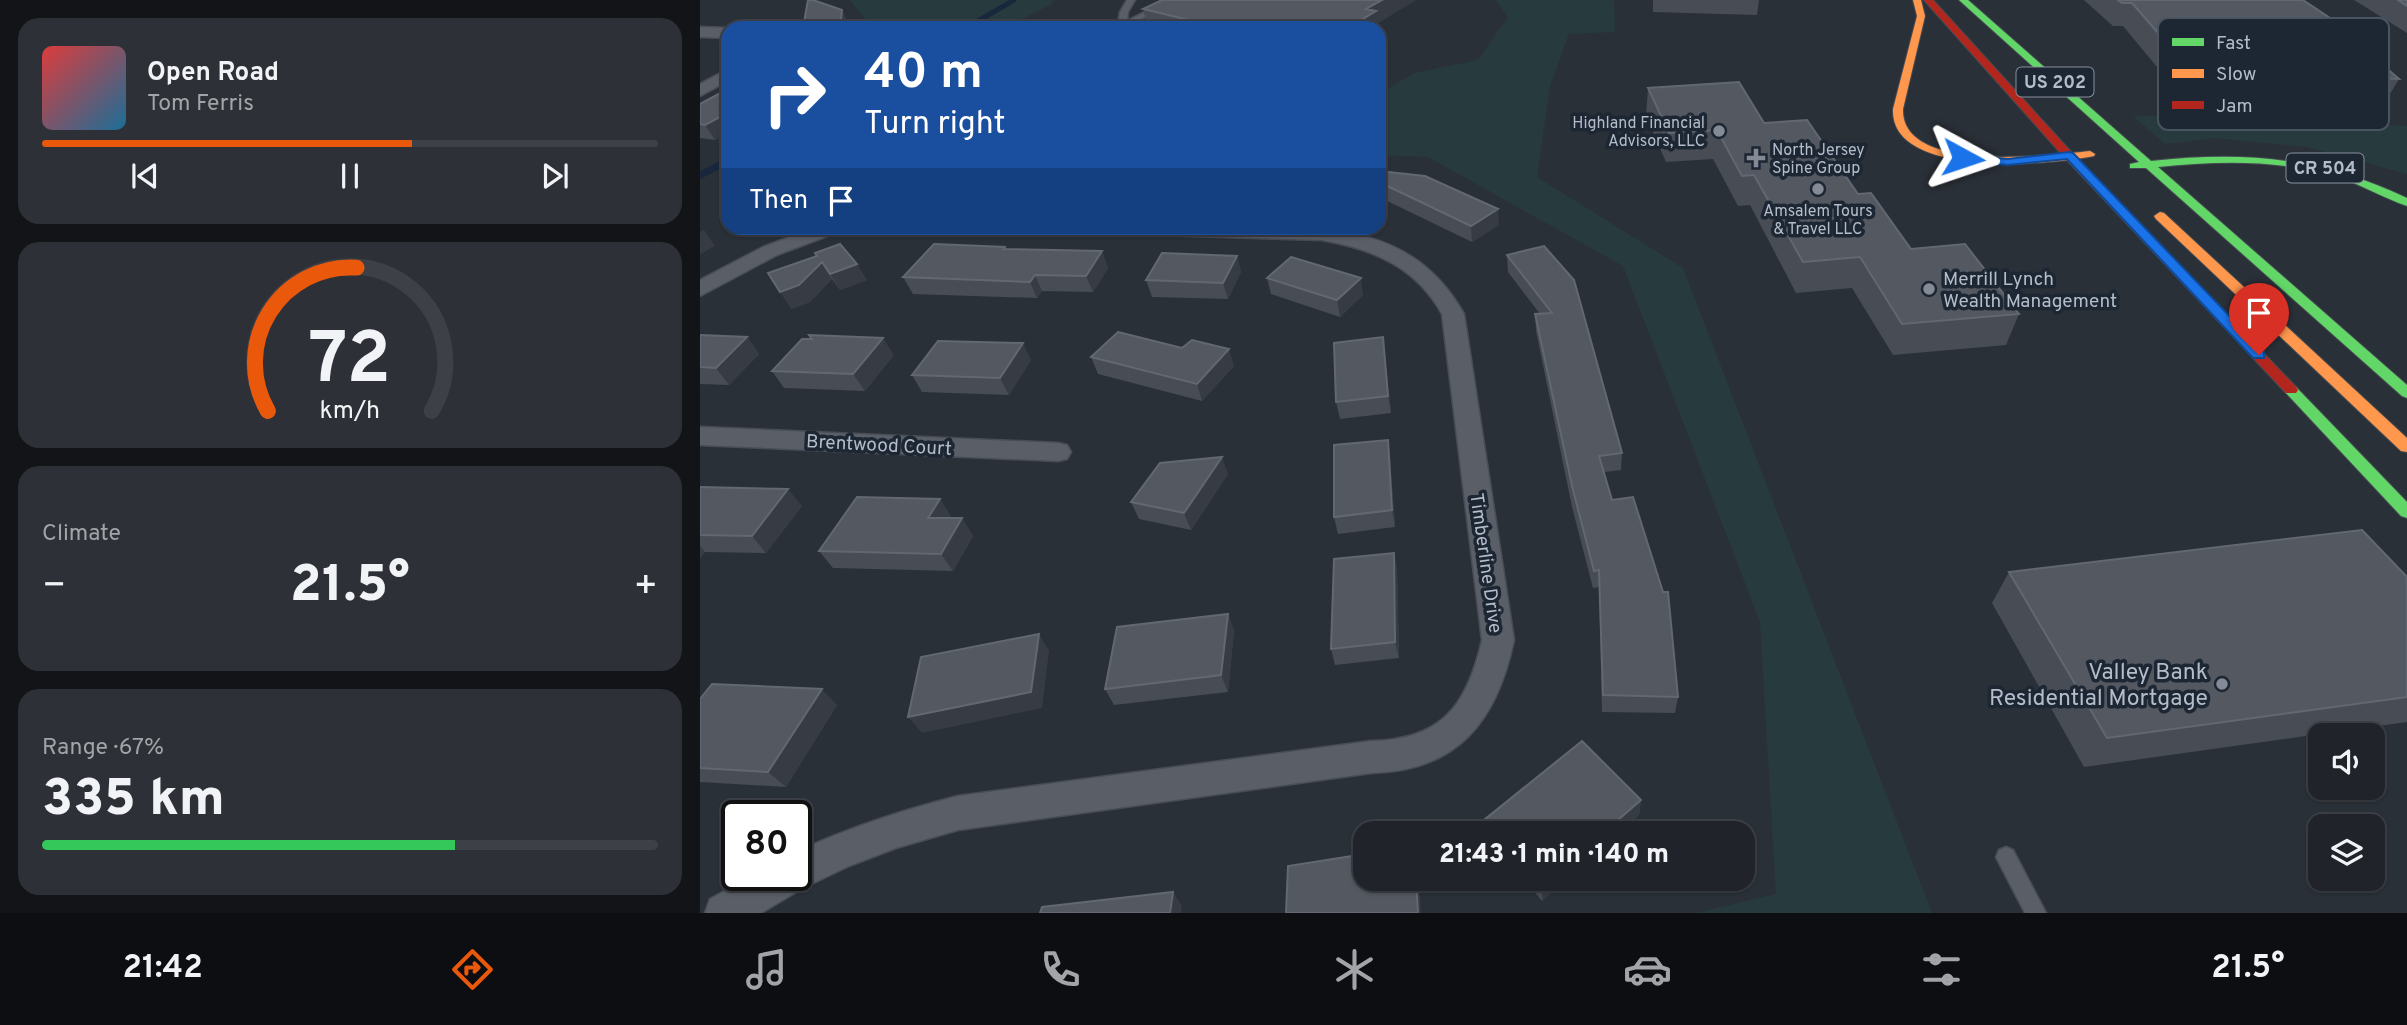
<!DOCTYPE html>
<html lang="en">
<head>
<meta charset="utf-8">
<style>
	body { margin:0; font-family:Overpass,sans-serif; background:#2d3036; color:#f1f3f6; height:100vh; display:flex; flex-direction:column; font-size:26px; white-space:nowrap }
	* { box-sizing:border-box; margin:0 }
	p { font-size:23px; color:#a2a4a8 }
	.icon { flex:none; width:38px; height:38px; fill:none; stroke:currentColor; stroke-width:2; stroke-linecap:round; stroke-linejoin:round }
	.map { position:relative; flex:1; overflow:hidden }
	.drawer { display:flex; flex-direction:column; gap:18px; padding:18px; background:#121417; width:700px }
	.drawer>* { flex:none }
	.hud { position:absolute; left:21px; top:21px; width:665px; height:214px; border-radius:21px; box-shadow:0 2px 5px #0004,0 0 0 2px #3d4147; background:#1a4fa0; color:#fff; overflow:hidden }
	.controls { position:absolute; left:1608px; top:723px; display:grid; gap:14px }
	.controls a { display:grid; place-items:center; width:77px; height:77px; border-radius:14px; background:#20242a; box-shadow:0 2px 5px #0004,0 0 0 2px #3d4147; font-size:35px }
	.speed { position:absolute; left:21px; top:800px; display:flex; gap:14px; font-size:35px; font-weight:700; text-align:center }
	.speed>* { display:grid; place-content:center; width:91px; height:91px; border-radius:50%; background:#20242a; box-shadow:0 2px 5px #0004,0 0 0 2px #3d4147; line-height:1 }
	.speed .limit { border:4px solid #111; border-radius:10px; background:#fff; color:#111 }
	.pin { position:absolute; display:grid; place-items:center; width:60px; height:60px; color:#fff; margin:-72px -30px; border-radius:50% 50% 50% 0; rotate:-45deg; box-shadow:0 0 7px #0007 }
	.pin .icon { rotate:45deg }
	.me { position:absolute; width:77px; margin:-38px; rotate:95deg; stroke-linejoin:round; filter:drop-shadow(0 0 5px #0008) }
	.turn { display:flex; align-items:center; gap:24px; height:147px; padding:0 28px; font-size:32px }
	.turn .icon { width:91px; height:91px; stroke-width:2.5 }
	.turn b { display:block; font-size:49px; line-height:60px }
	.then { display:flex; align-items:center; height:66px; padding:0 28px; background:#0003; gap:14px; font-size:26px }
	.big { font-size:52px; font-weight:800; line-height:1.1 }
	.drawer .widget { flex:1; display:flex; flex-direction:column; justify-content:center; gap:10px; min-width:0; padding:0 24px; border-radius:21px; background:#2d3036 }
	.drawer .dial { align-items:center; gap:0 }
	.dial svg { height:182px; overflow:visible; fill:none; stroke:#3d4147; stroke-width:7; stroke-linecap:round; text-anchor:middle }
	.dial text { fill:#f1f3f6; stroke:none }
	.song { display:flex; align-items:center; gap:21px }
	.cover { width:84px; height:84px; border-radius:10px; background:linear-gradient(135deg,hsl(0 70% 55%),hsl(200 70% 35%)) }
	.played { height:7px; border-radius:4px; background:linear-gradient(90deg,#ea580c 60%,#3d4147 60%) }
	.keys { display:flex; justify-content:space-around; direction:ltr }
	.heat { display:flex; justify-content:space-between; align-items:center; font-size:38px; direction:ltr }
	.charge { height:10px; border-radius:5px; background:linear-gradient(90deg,#34c759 67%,#3d4147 0) }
	.trip { position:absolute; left:653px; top:821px; width:402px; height:70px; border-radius:21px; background:#20242a; box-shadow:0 2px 5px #0004,0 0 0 2px #3d4147; font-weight:800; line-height:70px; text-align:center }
	.tabs { display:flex; height:112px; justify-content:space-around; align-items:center; background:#0d0e11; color:#a2a4a8 }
	.tabs .icon { width:49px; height:49px }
	.tabs .active { color:#ea580c }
	.tabs b { font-size:32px; color:#f1f3f6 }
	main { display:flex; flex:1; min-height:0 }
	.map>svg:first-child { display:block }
</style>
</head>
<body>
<main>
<section class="drawer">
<div class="widget">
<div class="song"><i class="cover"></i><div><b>Open Road</b><p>Tom Ferris</p></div></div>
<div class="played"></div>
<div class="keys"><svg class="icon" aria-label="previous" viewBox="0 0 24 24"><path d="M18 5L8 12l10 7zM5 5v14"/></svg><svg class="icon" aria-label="pause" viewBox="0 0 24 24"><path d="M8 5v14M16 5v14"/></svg><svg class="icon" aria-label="next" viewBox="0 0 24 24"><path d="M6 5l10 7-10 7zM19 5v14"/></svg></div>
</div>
<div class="widget dial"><svg viewBox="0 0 100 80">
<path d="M14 69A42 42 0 1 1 86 69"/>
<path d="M14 69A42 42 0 0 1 53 6" stroke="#ea580c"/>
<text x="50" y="56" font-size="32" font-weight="700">72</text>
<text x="50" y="72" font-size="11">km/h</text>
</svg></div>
<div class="widget"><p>Climate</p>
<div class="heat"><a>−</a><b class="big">21.5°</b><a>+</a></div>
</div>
<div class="widget"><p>Range · 67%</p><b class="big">335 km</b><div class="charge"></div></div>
</section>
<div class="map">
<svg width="1707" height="913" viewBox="0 0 1707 913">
	<rect width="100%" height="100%" fill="#2a3038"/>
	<path fill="#273a3e" d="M150,0H353L352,4L304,28H172Z
		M796,0H914L915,32L869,34L850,86L837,177L983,268L1232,913H996L1076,894L1060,622L923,266L728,157L679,155V94L714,73L778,60L808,17Z
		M1517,115L1707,126V174L1607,147L1515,138L1465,144L1433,116Z"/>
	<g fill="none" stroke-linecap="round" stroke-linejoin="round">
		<path stroke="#19273c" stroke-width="5" d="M266,28L314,0"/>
		<path stroke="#19273c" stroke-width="7" d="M0,175L28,161"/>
		<g stroke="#484c55" stroke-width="3">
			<path id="lane" d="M427,0H435L428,12L427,21L468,0H478L424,28H414L418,25L420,12Z
				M1306,847L1313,850L1346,913H1325L1296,857L1299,850Z"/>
		</g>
		<g stroke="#484c55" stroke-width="3">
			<path id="street" d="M0,27L28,28V38L0,37Z
				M28,69V81L0,96V84Z
				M114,228H141L138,232L77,255L0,296V280L63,247Z
				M417,228C453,224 492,228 529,228C623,228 711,220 764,314L814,640C797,721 758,771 671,773L258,830L196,848L149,866L103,888L61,913H5L10,899L54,875H96V852C148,828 203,810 258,796L671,741C741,740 767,706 782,640L742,314C716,267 673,249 622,240L427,234L420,232Z
				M0,427L358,443L367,445L371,452L367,459L358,461L0,445Z"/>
		</g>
		<g stroke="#474c53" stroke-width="2">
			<path id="fast" d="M1259,0H1268L1451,161C1545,151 1621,157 1707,198V206C1683,198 1661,184 1637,177C1579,159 1517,161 1458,167L1707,385V398L1702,396L1446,168H1430V164L1439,162Z
				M1591,385L1596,387L1707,502V518L1701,516L1586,393L1584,390Z"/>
		</g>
		<g stroke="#474c53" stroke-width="2">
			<path id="slow" d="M1213,0H1221L1225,16L1203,109C1201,175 1351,155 1390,151L1395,154L1394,156C1352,165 1190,179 1193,109L1217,16Z
				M1460,212L1464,213L1707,438V452L1701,451L1456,219L1454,216Z"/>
		</g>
		<g stroke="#474c53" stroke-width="2">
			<path id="jam" d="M1224,0H1233L1373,154L1596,387L1598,390L1596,393H1586L1365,158Z"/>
		</g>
		<use href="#lane" fill="#5a5e66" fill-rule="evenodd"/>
		<use href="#street" fill="#5a5e66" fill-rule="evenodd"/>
		<use href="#fast" fill="#63d668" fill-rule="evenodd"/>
		<use href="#slow" fill="#ff974d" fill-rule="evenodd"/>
		<use href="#jam" fill="#b3261e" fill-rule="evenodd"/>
	</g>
	<path fill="#474c55" d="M953,0H1059L1057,15L953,12Z
		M1384,0H1603L1687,56L1682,65L1699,79L1684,104L1509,99L1488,74L1462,73L1423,26H1413Z
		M1654,0H1707V33Z
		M443,9L677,24L678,28H448Z
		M948,88L1064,123L1158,194L1211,249L1319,314L1306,345L1193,355L1152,288L1096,293L1050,205L1038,206L1013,159L966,162L946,116Z
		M28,89V133L15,140L0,138V104Z
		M679,171L799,225L772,242L679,197Z
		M844,246L922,453L921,470L904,472L912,500L978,697L975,713L902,712L899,587L893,588L872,507L836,331L835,314H840L808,272L807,255Z
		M306,250L402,251L408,268L393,292L342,291L337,298L213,294L203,277Z
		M116,256L167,280L140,290L132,279L110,302L91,309Z
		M537,256L541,272L528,299L452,297L446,280Z
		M567,278L663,295L640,317L571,294Z
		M0,335L47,337L59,354L29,385L0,384Z
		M683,337L691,413L640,419L636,402Z
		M194,355L165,391L84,388L72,371Z
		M391,357L534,366L502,401L398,374Z
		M331,360L309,395L222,392L212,375Z
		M688,440L690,457L695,527L638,534L634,517Z
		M528,474L491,530L439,519L431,502Z
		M0,487L102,506L66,553L5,552L0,558Z
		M251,516L249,518H262L273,536L253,571L133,568L119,551Z
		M694,553L697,570L699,658L635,665L631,649Z
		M1309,572L1707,577V722L1384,767L1292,603Z
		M528,614L534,631L528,692L414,705L405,689Z
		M0,699L137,705L86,787L0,782Z
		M941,800L939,815L918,833H785L784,820Z
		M823,878H867L842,901Z"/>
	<path fill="#373c44" d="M682,0H716L677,24L678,28H648L666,9Z
		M142,10L149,24L148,28H140Z
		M28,113V133L15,140L5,125Z
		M798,209L799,225L772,242L771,226Z
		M4,230L15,246L0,254V232Z
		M402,251L408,268L393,292L386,276Z
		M537,256L541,272L528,299L523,283Z
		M122,262L132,279L110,302L91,309L80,292Z
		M157,264L167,280L140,290L130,274Z
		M335,275L342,291L337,298L330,282Z
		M661,278L663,295L640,317L637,300Z
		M47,337L59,354L29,385L16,368Z
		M683,337L685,354L691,413L688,396Z
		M183,338L194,355L165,391L153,374Z
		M323,343L331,360L309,395L300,378Z
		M529,349L534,366L502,401L497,384Z
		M688,440L690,457L695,527L692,510Z
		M522,457L528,474L491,530L484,513Z
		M88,489L102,506L66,553L52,536Z
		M240,499L251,516L239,535L228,518Z
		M262,518L273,536L253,571L241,554Z
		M0,546L5,552L0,558Z
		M694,553L697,570L699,658L695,642Z
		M528,614L534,631L528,692L521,675Z
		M339,634L349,651L342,708L222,733L208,717Z
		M122,689L137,705L86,787L68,772Z
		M941,800L939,815L918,833H903Z
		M716,878H719L721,913H718Z
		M851,878H867L842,901V887Z
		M473,892L482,906L481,913H470Z"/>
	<path fill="#535861" stroke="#626872" stroke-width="2" d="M108,0H113L142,10L140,28H103Z
		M462,0H682L666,9L676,11L648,28H522L443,9Z
		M1418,0H1603L1687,56L1671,55L1699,79L1521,74L1499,50L1472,49L1432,3H1422Z
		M1698,0H1707V6Z
		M1039,82L1064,123L1107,120L1158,194L1171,193L1211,249L1265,244L1319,314L1202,324L1160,257L1103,262L1054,175L1042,176L1017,130L969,133L948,88Z
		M28,89V113L5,125L0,124V104Z
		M679,171L725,176L798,209L771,226L679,182Z
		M140,244L157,264L130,274L122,262L99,285L80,292L68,273L117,256L115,253Z
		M234,244L305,247L304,249L402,251L386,276L335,275L330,282L203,277Z
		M844,246L874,280L922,453L899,456L912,500L933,497L963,592H968L978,697L903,695L899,570L894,571L873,490L835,314L852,313L807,255Z
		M462,253L537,256L523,283L446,280Z
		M591,257L661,278L637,300L567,278Z
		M418,332L482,348L492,340L529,349L497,384L391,357Z
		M0,335L47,337L16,368L0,367Z
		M109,335L183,338L153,374L72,371L102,339H112Z
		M683,337L688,396L636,402L634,343Z
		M238,341L323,343L300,378L212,375Z
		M688,440L692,510L634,517V445Z
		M522,457L484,513L431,502L460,463Z
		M0,487L88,489L52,536L0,535Z
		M157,497L240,499L228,518H262L241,554L119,551Z
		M1662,530L1707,577V697L1407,738L1309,572Z
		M694,553L695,642L631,649L634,559Z
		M528,614L521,675L405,689L417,627Z
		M339,634L331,692L208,717L221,657Z
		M12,684L122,689L68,772L0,768V699Z
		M882,741L941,800L903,833H795L784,820Z
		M665,854V878H716L718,913H586L588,866Z
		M834,878H851L842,887Z
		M473,892L470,913H340L342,907Z"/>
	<path fill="#1a73e8" stroke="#114b97" stroke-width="2" d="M1369,152L1373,153L1564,352V358H1553L1367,159L1308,165L1263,162L1258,158L1263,155L1308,159Z"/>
	<g fill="#848b96" stroke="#1d2633" stroke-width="2.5">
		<circle cx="1019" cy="131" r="7"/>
		<path d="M1052.5 147.5h7v7h7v7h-7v7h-7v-7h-7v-7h7z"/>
		<circle cx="1118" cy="189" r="7"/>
		<circle cx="1229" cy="289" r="7"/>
		<circle cx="1522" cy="684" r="7"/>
	</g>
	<g text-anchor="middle" stroke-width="7" stroke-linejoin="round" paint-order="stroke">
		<g font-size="16" fill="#b4bcc9" stroke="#1d2633" text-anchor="end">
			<text x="1005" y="128">Highland Financial<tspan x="1005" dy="18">Advisors, LLC</tspan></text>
			<text x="1072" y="155" text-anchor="start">North Jersey<tspan x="1072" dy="18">Spine Group</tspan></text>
			<text x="1118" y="216" text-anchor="middle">Amsalem Tours<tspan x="1118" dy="18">&amp; Travel LLC</tspan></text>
		</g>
		<g fill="#1d2633" stroke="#878f9c" stroke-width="2">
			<rect x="1316.5" y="67.5" width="77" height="29" rx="5"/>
			<rect x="1586.5" y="153.5" width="77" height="29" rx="5"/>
		</g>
		<g font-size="18" font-weight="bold" fill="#b4bcc9">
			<text x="1355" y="88">US 202</text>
			<text x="1625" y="174">CR 504</text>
		</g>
		<g font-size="19" fill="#b4bcc9" stroke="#1d2633" text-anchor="start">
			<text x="1243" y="285">Merrill Lynch<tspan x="1243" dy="22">Wealth Management</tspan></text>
		</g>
		<g font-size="19" fill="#b4bcc9" stroke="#1d2633">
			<text transform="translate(179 444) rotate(3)" y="7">Brentwood Court</text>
			<text transform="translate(787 563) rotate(82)" y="7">Timberline Drive</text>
		</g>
		<g font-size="23" fill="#b4bcc9" stroke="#1d2633" text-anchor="end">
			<text x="1508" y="679">Valley Bank<tspan x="1508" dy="26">Residential Mortgage</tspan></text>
		</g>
	</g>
	<rect x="1458" y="18" width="231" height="112" rx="10" fill="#1d2633" stroke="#4a5360" stroke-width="2"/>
	<rect x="1472" y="38" width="32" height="8" fill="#63d668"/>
	<rect x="1472" y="69" width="32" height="9" fill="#ff974d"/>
	<rect x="1472" y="101" width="32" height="8" fill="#b3261e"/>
	<g font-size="19" fill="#b4bcc9">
		<text x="1516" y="49">Fast</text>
		<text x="1516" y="80">Slow</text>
		<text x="1516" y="112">Jam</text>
	</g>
</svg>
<div class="controls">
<a><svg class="icon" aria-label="sound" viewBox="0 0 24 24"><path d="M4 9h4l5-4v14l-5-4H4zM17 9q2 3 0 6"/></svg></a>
<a><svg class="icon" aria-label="layers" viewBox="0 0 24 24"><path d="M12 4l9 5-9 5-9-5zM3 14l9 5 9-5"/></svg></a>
</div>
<div class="speed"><div class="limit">80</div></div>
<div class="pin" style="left:1559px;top:355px;background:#d93025"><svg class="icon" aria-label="arrive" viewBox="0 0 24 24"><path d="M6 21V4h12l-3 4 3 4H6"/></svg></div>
<svg class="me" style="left:1263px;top:158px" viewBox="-20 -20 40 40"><path d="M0-17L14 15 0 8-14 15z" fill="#1a73e8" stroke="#fff" stroke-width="4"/></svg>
<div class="trip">21:43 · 1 min · 140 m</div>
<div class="hud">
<div class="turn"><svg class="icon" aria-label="right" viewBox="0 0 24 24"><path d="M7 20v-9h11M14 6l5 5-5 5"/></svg><div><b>40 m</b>Turn right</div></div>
<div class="then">Then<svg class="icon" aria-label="arrive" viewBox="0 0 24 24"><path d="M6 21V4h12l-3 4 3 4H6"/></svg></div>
</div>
</div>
</main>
<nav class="tabs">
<b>21:42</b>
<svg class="icon active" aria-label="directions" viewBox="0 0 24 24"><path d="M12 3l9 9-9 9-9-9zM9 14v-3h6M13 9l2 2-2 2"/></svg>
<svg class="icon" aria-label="music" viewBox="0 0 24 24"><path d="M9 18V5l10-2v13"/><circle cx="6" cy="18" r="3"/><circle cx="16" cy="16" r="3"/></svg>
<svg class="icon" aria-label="phone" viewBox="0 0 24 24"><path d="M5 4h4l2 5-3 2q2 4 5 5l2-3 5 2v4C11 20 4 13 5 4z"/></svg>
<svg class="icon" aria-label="climate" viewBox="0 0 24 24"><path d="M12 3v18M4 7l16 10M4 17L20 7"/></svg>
<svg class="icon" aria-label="car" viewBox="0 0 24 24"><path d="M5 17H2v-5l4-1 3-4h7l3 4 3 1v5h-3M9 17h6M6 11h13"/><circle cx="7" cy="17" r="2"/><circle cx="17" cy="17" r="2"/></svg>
<svg class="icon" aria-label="filters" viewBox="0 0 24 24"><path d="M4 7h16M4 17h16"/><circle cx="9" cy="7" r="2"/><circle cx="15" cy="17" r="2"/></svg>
<b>21.5°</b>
</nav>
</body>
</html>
